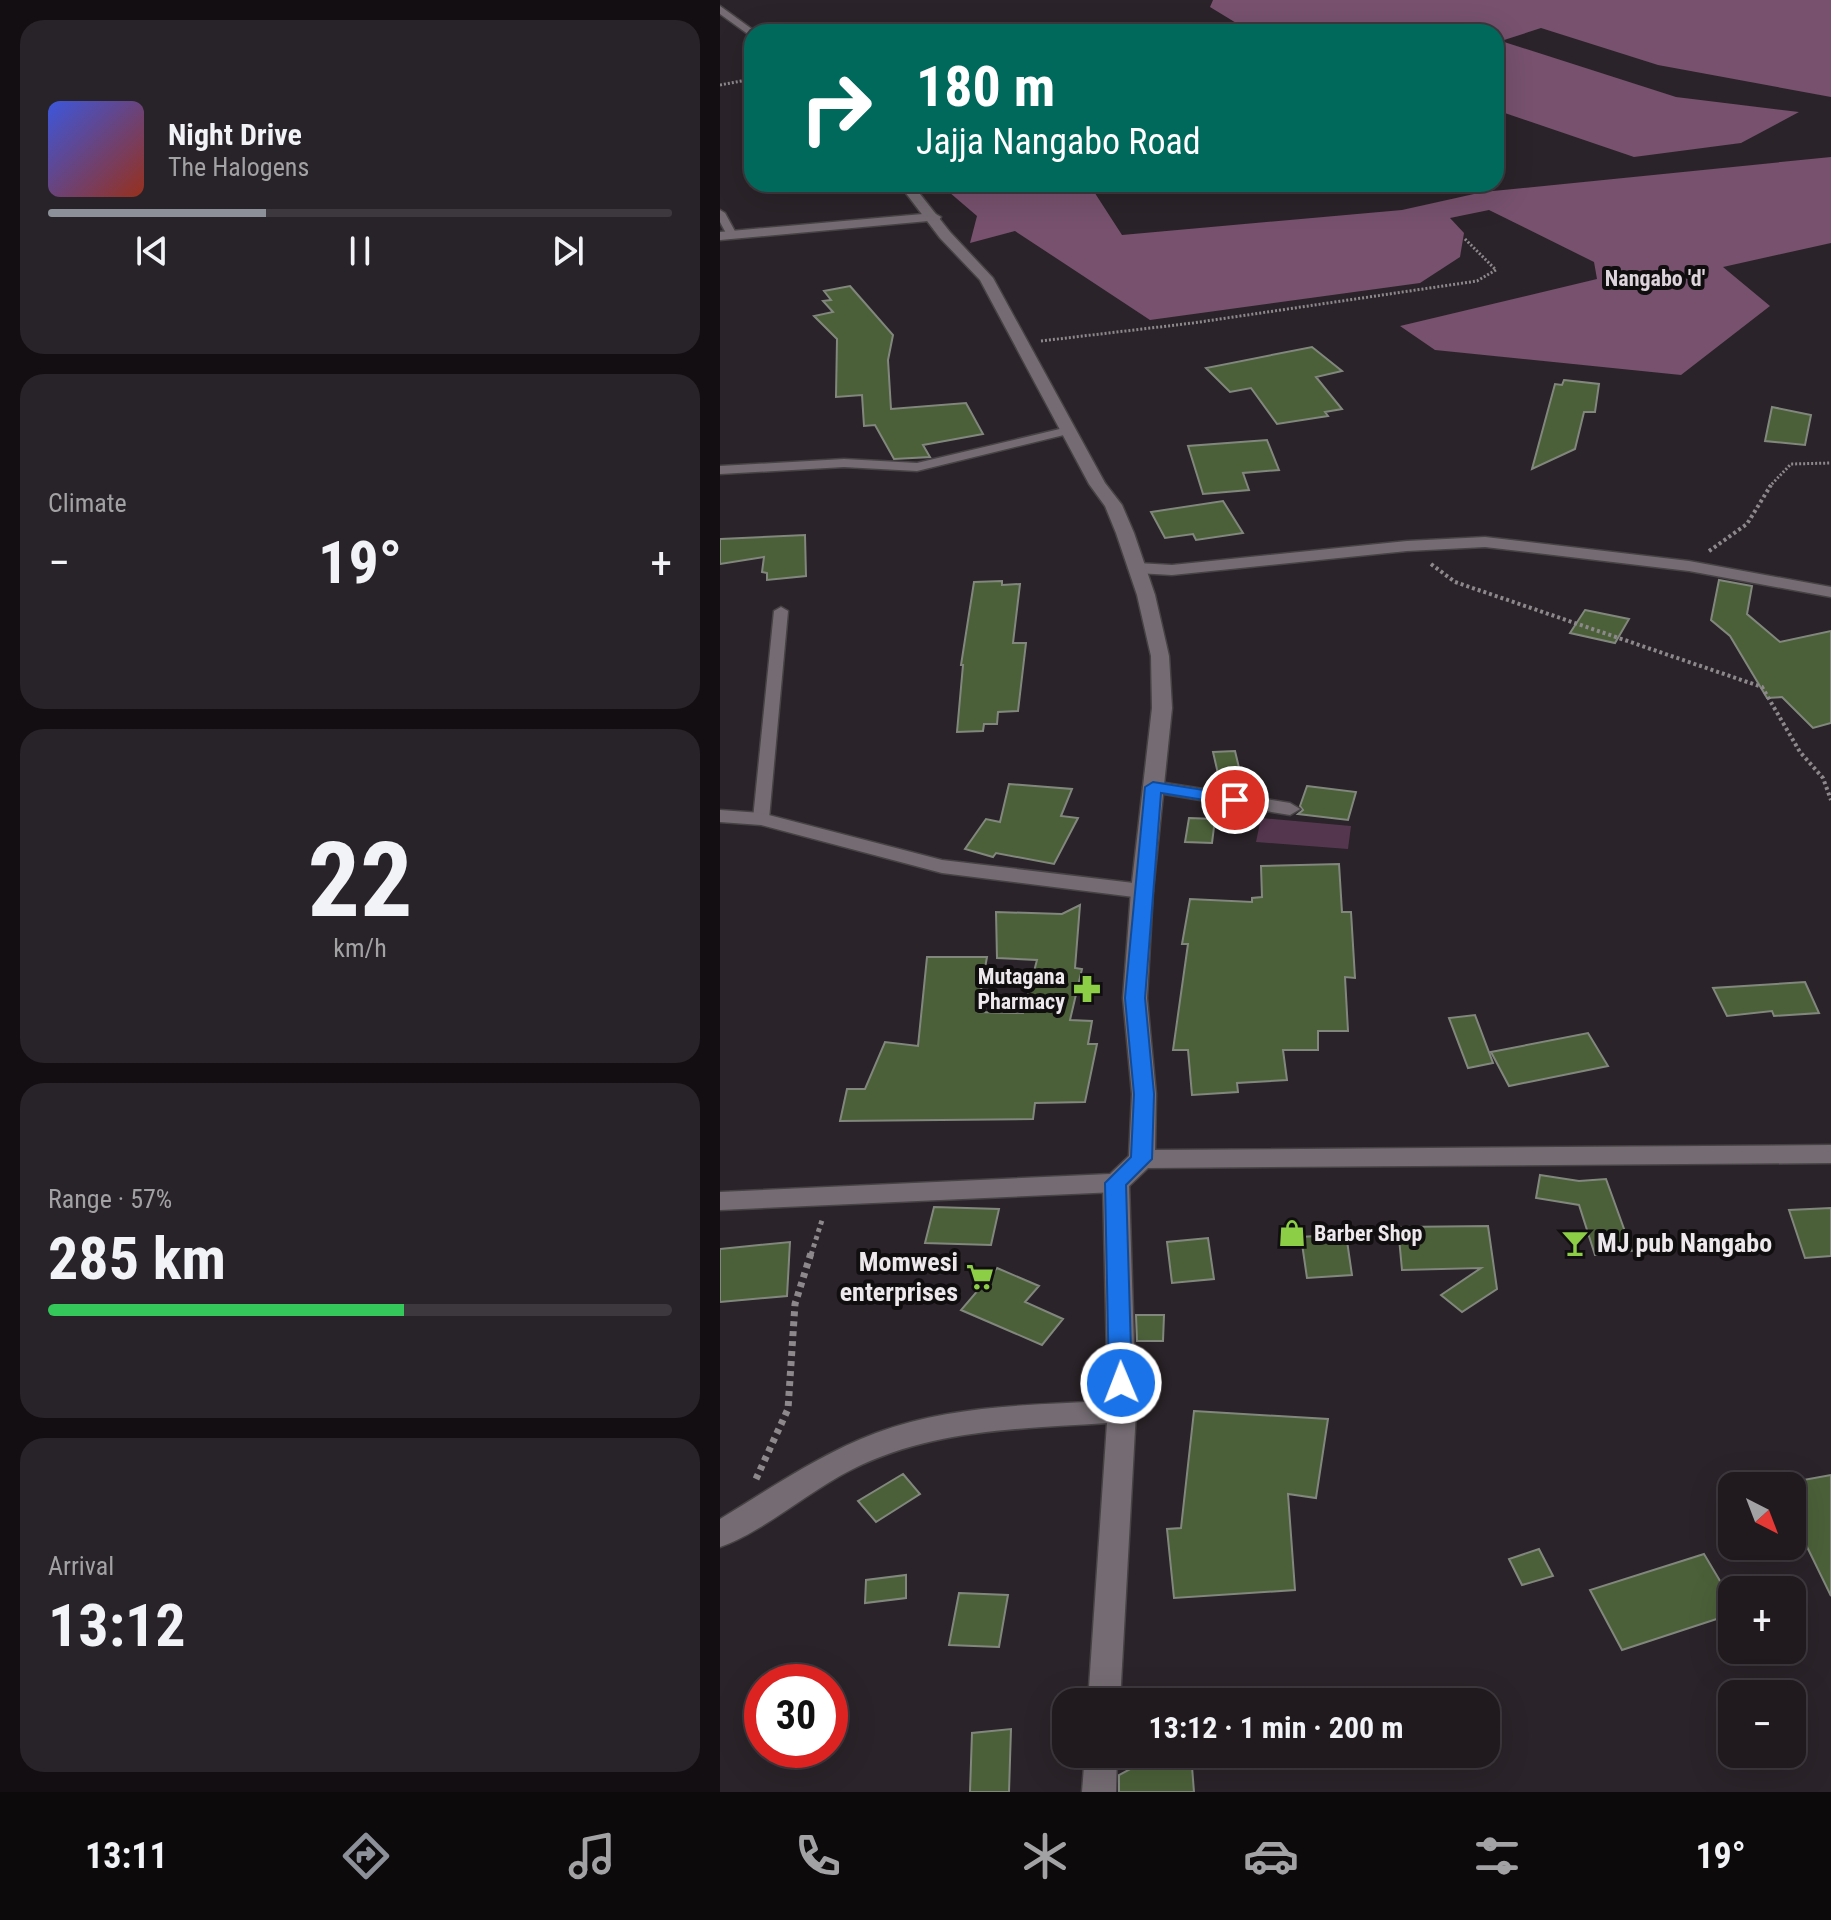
<!DOCTYPE html>
<html lang="en">
<head>
<meta charset="utf-8">
<style>
	body { margin:0; font-family:"Roboto Condensed",sans-serif; background:#282328; color:#f1f3f6; height:100vh; display:flex; flex-direction:column; font-size:30px; white-space:nowrap }
	* { box-sizing:border-box; margin:0 }
	p { font-size:26px; color:#a2a1a4 }
	.icon { flex:none; width:44px; height:44px; fill:none; stroke:currentColor; stroke-width:2; stroke-linecap:round; stroke-linejoin:round }
	.map { position:relative; flex:1; overflow:hidden }
	.panel { display:flex; flex-direction:column; gap:20px; padding:20px; background:#120e11; width:720px }
	.panel>* { flex:none }
	.guide { position:absolute; left:24px; top:24px; width:760px; height:168px; border-radius:24px; box-shadow:0 8px 32px #0002,0 0 0 2px #3d383d; background:#00695c; color:#fff; overflow:hidden }
	.needle { width:52px; rotate:138deg }
	.controls { position:absolute; left:998px; top:1472px; display:grid; gap:16px }
	.controls a { display:grid; place-items:center; width:88px; height:88px; border-radius:16px; background:#201a1f; box-shadow:0 8px 32px #0002,0 0 0 2px #3d383d; font-size:40px }
	.speed { position:absolute; left:24px; top:1664px; display:flex; gap:16px; font-size:40px; font-weight:700; text-align:center }
	.speed>* { display:grid; place-content:center; width:104px; height:104px; border-radius:50%; background:#201a1f; box-shadow:0 8px 32px #0002,0 0 0 2px #3d383d; line-height:1 }
	.speed .limit { border:12px solid #d22; background:#fff; color:#111 }
	.pin { position:absolute; display:grid; place-items:center; width:68px; height:68px; color:#fff; margin:-34px; border:4px solid #fff; border-radius:50%; box-shadow:0 2px 8px #0007 }
	.me { position:absolute; width:88px; margin:-44px; rotate:359deg; stroke-linejoin:round; filter:drop-shadow(0 0 6px #0008) }
	.turn { display:flex; align-items:center; gap:28px; height:168px; padding:0 40px; font-size:36px }
	.turn .icon { width:104px; height:104px; stroke-width:2.5 }
	.turn b { display:block; font-size:56px; line-height:68px }
	.big { font-size:60px; font-weight:700; line-height:1.1 }
	.panel .card { flex:1; display:flex; flex-direction:column; justify-content:center; gap:12px; min-width:0; padding:0 28px; border-radius:24px; background:#282328 }
	.panel .dial { align-items:center; gap:0 }
	.dial b { font-size:104px; line-height:1 }
	.song { display:flex; align-items:center; gap:24px }
	.cover { width:96px; height:96px; border-radius:12px; background:linear-gradient(135deg,hsl(230 70% 55%),hsl(10 70% 35%)) }
	.played { height:8px; border-radius:4px; background:linear-gradient(90deg,#8c9099 35%,#3d383d 35%) }
	.keys { display:flex; justify-content:space-around; direction:ltr }
	.heat { display:flex; justify-content:space-between; align-items:center; font-size:44px; direction:ltr }
	.charge { height:12px; border-radius:6px; background:linear-gradient(90deg,#34c759 57%,#3d383d 0) }
	.trip { position:absolute; left:332px; top:1688px; width:448px; height:80px; border-radius:24px; background:#201a1f; box-shadow:0 8px 32px #0002,0 0 0 2px #3d383d; font-weight:700; line-height:80px; text-align:center }
	.tab-bar { display:flex; height:128px; justify-content:space-around; align-items:center; background:#0d0a0c; color:#a2a1a4 }
	.tab-bar .icon { width:56px; height:56px }
	.tab-bar .selected { color:#8c9099 }
	.tab-bar b { font-size:36px; color:#f1f3f6 }
	main { display:flex; flex:1; min-height:0 }
	.map>svg:first-child { display:block }
</style>
</head>
<body>
<main>
<section class="panel">
<div class="card">
<div class="song"><i class="cover"></i><div><b>Night Drive</b><p>The Halogens</p></div></div>
<div class="played"></div>
<div class="keys"><svg class="icon" aria-label="previous" viewBox="0 0 24 24"><path d="M18 5L8 12l10 7zM5 5v14"/></svg><svg class="icon" aria-label="pause" viewBox="0 0 24 24"><path d="M8 5v14M16 5v14"/></svg><svg class="icon" aria-label="next" viewBox="0 0 24 24"><path d="M6 5l10 7-10 7zM19 5v14"/></svg></div>
</div>
<div class="card"><p>Climate</p>
<div class="heat"><a>−</a><b class="big">19°</b><a>+</a></div>
</div>
<div class="card dial"><b>22</b><p>km/h</p></div>
<div class="card"><p>Range · 57%</p><b class="big">285 km</b><div class="charge"></div></div>
<div class="card"><p>Arrival</p><b class="big">13:12</b></div>
</section>
<div class="map">
<svg width="1111" height="1792" viewBox="0 0 1111 1792">
	<rect width="100%" height="100%" fill="#2a2329"/>
	<path fill="#55364f" d="M541,818L631,826L628,849L536,842Z"/>
	<path fill="#77516e" d="M493,0H1111V97L938,65L821,28L781,41L956,97L1079,112L1021,143L914,157L776,110V32H531L490,7Z
		M1111,157V243L1003,267L1050,306L961,375L715,350L680,326L877,279L874,262L769,210L730,218L744,233L740,257L700,283L430,320L295,231L250,243L257,216L222,186L380,184L371,187L402,235L682,210L763,192Z"/>
	<path fill="#4b6039" stroke="#82877e" stroke-width="2" d="M130,286L173,335L168,360L171,409L246,403L263,434L203,445L210,457L174,459L155,425L144,426L142,395L116,397L117,339L94,316L113,312L103,301L111,300L104,291Z
		M592,347L622,371L596,377L622,409L605,412L608,416L557,424L531,388L510,392L486,368Z
		M844,380L879,384L875,412H864L855,449L812,469L835,384L842,385Z
		M1052,407L1091,415L1085,445L1045,441Z
		M547,440L559,470L523,473L529,490L483,494L468,446Z
		M503,501L523,533L476,540L473,534L445,538L431,512Z
		M85,535L86,576L47,580V573L42,572L44,557L0,564V539Z
		M999,580L1032,586L1027,614L1060,642L1111,631V723L1093,728L1062,697L1047,698L1010,636L991,620Z
		M282,581V585L300,584L293,643H306L298,711L278,712L277,724H264L263,731L237,732L243,665H241L254,582Z
		M865,610L909,619L895,643L850,633Z
		M515,751L521,776L499,778L493,752Z
		M289,784L352,789L341,816L358,818L334,864L276,853L273,857L245,849L266,819L280,822Z
		M587,786L636,792L628,820L578,814L583,810L580,806Z
		M469,818L495,819L492,843L465,842Z
		M619,864L622,912H631L635,978L625,977L628,1031H598V1050H563L567,1080L517,1083L518,1092L472,1095L468,1050H453L468,944H462L470,899L532,902V898L542,897L541,866Z
		M360,905L355,968L362,969L350,1020L372,1021L368,1044H377L365,1102L315,1103L313,1119L120,1121L127,1089H145L165,1042L198,1046L207,957H267L257,1012L303,1013L317,960L277,958L276,912L342,914Z
		M1085,982L1099,1013L1054,1016L1052,1011L1007,1016L993,988Z
		M755,1015L773,1063L748,1068L729,1018Z
		M868,1033L888,1066L789,1086L771,1052Z
		M820,1175L859,1181L886,1179L912,1251L875,1255L859,1205L816,1198Z
		M214,1207L279,1209L271,1245L205,1243Z
		M1111,1208V1256L1085,1258L1069,1210Z
		M768,1226L777,1289L742,1312L721,1295L761,1268L682,1270L678,1227Z
		M626,1234L632,1275L587,1278L581,1237Z
		M488,1238L494,1279L452,1283L447,1242Z
		M70,1242L67,1296L0,1302V1249Z
		M277,1268L319,1286L305,1302L343,1319L322,1345L241,1310Z
		M416,1315H444L443,1341H417Z
		M474,1411L608,1419L596,1498L568,1494L575,1590L454,1598L447,1529L461,1528Z
		M183,1474L200,1494L156,1522L138,1501Z
		M1111,1475V1596L1072,1516V1482Z
		M819,1549L833,1576L802,1585L789,1559Z
		M984,1554L1012,1601V1614L902,1650L870,1590Z
		M186,1575V1598L145,1603L146,1580Z
		M239,1593L288,1595L279,1647L229,1645Z
		M291,1729L289,1792H250L252,1733Z
		M438,1754H471L474,1792H399V1775Z"/>
	<g fill="none" stroke-linecap="round" stroke-linejoin="round">
		<g stroke="#474245" stroke-width="3">
			<path id="service" d="M0,210L5,213L17,235L16,237L7,235L0,222Z
				M348,427L352,429V433L197,471L124,467L0,474V466L124,459L197,463Z
				M61,607L68,611L49,819L41,824L33,819L54,611Z"/>
		</g>
		<g stroke="#474245" stroke-width="3">
			<path id="minor" d="M214,213L221,217L219,220L0,240V232Z
				M765,537L969,561L1111,587V597L969,571L765,547L687,551L452,575L417,573L408,568L417,563L452,565L687,541Z
				M433,781L570,803L580,809L570,815L426,791L423,787L426,783Z
				M0,810L41,813L222,860L422,884L433,891L422,898L222,873L41,825L0,822Z
				M396,1174L405,1176L409,1183L416,1411L400,1702H368L387,1423C299,1429 212,1429 131,1470C89,1491 43,1532 0,1547V1519C51,1488 100,1454 156,1433C230,1405 310,1405 388,1401L383,1183L387,1176Z
				M365,1754H397L396,1792H362Z"/>
		</g>
		<g stroke="#474245" stroke-width="3">
			<path id="tertiary" d="M0,6L36,32H32V37L0,14Z
				M179,184H192L230,232L273,278L385,483L402,505L414,533L435,595L449,656L452,708L433,891L427,998L436,1094L435,1150L1111,1145V1163L428,1168L405,1190L396,1192L0,1210V1192L390,1174L409,1156L412,1094L403,998L411,891L432,708L431,656L417,595L396,533L385,506L369,484L260,280L220,238Z"/>
		</g>
		<path stroke="#8d888c" stroke-width="3" stroke-dasharray="2 2" stroke-linecap="butt" d="M0,85L32,79
			M321,341L473,323L757,281L776,270L744,238
			M1049,487L1071,464L1111,463"/>
		<path stroke="#8d888c" stroke-width="4" stroke-dasharray="3 3" stroke-linecap="butt" d="M989,551L1027,524L1051,485
			M711,564L735,582L1042,687L1080,752L1103,778L1111,800"/>
		<path stroke="#8d888c" stroke-width="5" stroke-dasharray="4 4" stroke-linecap="butt" d="M91,1255L103,1217"/>
		<path stroke="#8d888c" stroke-width="7" stroke-dasharray="5 5" stroke-linecap="butt" d="M36,1479L68,1409L75,1304L91,1253"/>
		<use href="#service" fill="#746c72" fill-rule="evenodd"/>
		<use href="#minor" fill="#746c72" fill-rule="evenodd"/>
		<use href="#tertiary" fill="#746c72" fill-rule="evenodd"/>
	</g>
	<path fill="#1a73e8" stroke="#114b97" stroke-width="2" d="M433,782L515,795L524,800L515,805L441,793L425,998L434,1094L432,1159L406,1185L412,1383L409,1389L401,1392L393,1389L389,1383L385,1183L411,1157L414,1094L405,998L425,787Z"/>
	<defs>
		<g id="pharmacy-bare" transform="scale(2.16)"><path d="M-2-6h4v4h4v4h-4v4h-4v-4h-4v-4h4Z" fill="#8cce45" stroke="#110e10" stroke-width="2.5" paint-order="stroke"/></g>
		<g id="shop-bare" transform="scale(2.16)"><path d="M-5-2.5h2.3a2.7 3.5 0 0 1 5.4 0H5L5.5 6h-11ZM-1.5-2.5h3a1.5 2.3 0 0 0-3 0Z" fill="#8cce45" stroke="#110e10" stroke-width="2.5" paint-order="stroke"/></g>
		<g id="bar-bare" transform="scale(2.16)"><path d="M-6-5H6L.8 .8V4.5H3.5V6h-7V4.5H-.8V.8Z" fill="#8cce45" stroke="#110e10" stroke-width="2.5" paint-order="stroke"/></g>
		<g id="supermarket-bare" transform="scale(2.16)"><path d="M-6-5.5h2.5l.6 2H6L4.5 2H-2.5L-4.4-4H-6ZM-1.5 3.2a1.3 1.3 0 1 0 .1 0ZM3 3.2a1.3 1.3 0 1 0 .1 0Z" fill="#8cce45" stroke="#110e10" stroke-width="2.5" paint-order="stroke"/></g>
	</defs>
	<g fill-rule="evenodd">
		<use href="#pharmacy-bare" x="367" y="989"/>
		<use href="#shop-bare" x="572" y="1233"/>
		<use href="#bar-bare" x="855" y="1243"/>
		<use href="#supermarket-bare" x="260" y="1277"/>
	</g>
	<g text-anchor="middle" stroke-width="8" stroke-linejoin="round" paint-order="stroke">
		<g font-size="22" font-weight="bold" fill="#ded4db" stroke="#110e10">
			<text x="935" y="286">Nangabo 'd'</text>
		</g>
		<g font-size="22" font-weight="bold" fill="#ece8eb" stroke="#110e10" text-anchor="end">
			<text x="345" y="984">Mutagana<tspan x="345" dy="25">Pharmacy</tspan></text>
			<text x="594" y="1241" text-anchor="start">Barber Shop</text>
		</g>
		<g font-size="26" font-weight="bold" fill="#ece8eb" stroke="#110e10" text-anchor="start">
			<text x="877" y="1252">MJ pub Nangabo</text>
			<text x="238" y="1271" text-anchor="end">Momwesi<tspan x="238" dy="30">enterprises</tspan></text>
		</g>
	</g>
</svg>
<div class="controls">
<a><svg class="needle" viewBox="-14 -14 28 28"><path d="M0-13l5 13h-10z" fill="#e53935"/><path d="M0 13l5-13h-10z" fill="#a2a1a4"/></svg></a>
<a>+</a>
<a>−</a>
</div>
<div class="speed"><div class="limit">30</div></div>
<div class="pin" style="left:515px;top:800px;background:#d93025"><svg class="icon" aria-label="arrive" viewBox="0 0 24 24"><path d="M6 21V4h12l-3 4 3 4H6"/></svg></div>
<svg class="me" style="left:401px;top:1383px" viewBox="-20 -20 40 40"><circle r="17" fill="#1a73e8" stroke="#fff" stroke-width="3"/><path d="M0-11L8 9 0 5-8 9z" fill="#fff"/></svg>
<div class="trip">13:12 · 1 min · 200 m</div>
<div class="guide">
<div class="turn"><svg class="icon" aria-label="right" viewBox="0 0 24 24"><path d="M7 20v-9h11M14 6l5 5-5 5"/></svg><div><b>180 m</b>Jajja Nangabo Road</div></div>
</div>
</div>
</main>
<nav class="tab-bar">
<b>13:11</b>
<svg class="icon selected" aria-label="directions" viewBox="0 0 24 24"><path d="M12 3l9 9-9 9-9-9zM9 14v-3h6M13 9l2 2-2 2"/></svg>
<svg class="icon" aria-label="music" viewBox="0 0 24 24"><path d="M9 18V5l10-2v13"/><circle cx="6" cy="18" r="3"/><circle cx="16" cy="16" r="3"/></svg>
<svg class="icon" aria-label="phone" viewBox="0 0 24 24"><path d="M5 4h4l2 5-3 2q2 4 5 5l2-3 5 2v4C11 20 4 13 5 4z"/></svg>
<svg class="icon" aria-label="climate" viewBox="0 0 24 24"><path d="M12 3v18M4 7l16 10M4 17L20 7"/></svg>
<svg class="icon" aria-label="car" viewBox="0 0 24 24"><path d="M5 17H2v-5l4-1 3-4h7l3 4 3 1v5h-3M9 17h6M6 11h13"/><circle cx="7" cy="17" r="2"/><circle cx="17" cy="17" r="2"/></svg>
<svg class="icon" aria-label="filters" viewBox="0 0 24 24"><path d="M4 7h16M4 17h16"/><circle cx="9" cy="7" r="2"/><circle cx="15" cy="17" r="2"/></svg>
<b>19°</b>
</nav>
</body>
</html>
